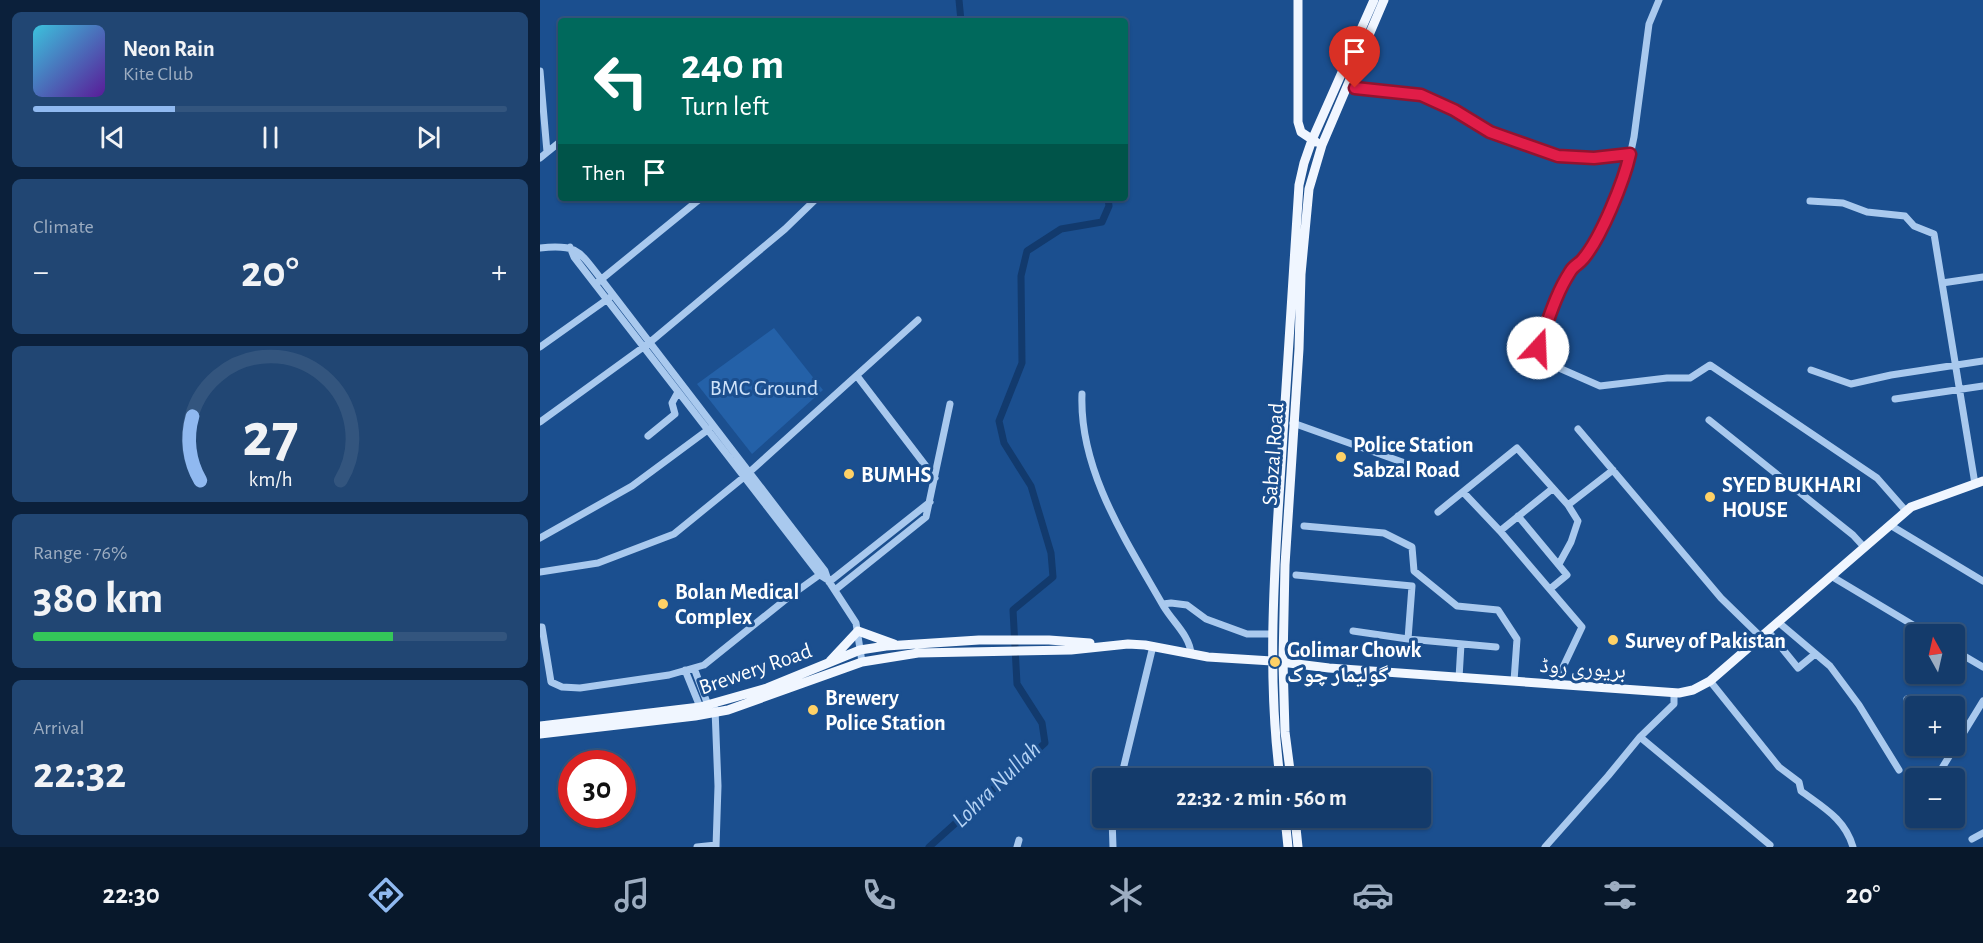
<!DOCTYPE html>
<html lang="en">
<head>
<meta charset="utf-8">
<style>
	body { margin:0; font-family:"Alegreya Sans","Noto Naskh Arabic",sans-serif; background:#214673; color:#f1f3f6; height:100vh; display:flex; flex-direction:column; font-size:22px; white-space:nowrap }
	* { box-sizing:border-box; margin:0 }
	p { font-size:20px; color:#9dadc1 }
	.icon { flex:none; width:33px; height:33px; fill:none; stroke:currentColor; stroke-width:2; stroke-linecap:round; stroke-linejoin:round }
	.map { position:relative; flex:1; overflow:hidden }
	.side { display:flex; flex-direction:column; gap:12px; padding:12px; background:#0b203b; width:540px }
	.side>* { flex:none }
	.top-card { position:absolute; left:18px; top:18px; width:570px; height:183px; border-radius:6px; box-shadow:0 2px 4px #0004,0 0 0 2px #33557e; background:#00695c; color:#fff; overflow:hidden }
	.needle { width:39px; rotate:352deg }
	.buttons { position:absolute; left:1365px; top:624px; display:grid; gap:12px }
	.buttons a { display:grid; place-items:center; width:60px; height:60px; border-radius:6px; background:#143b6b; box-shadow:0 2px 4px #0004,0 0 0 2px #33557e; font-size:30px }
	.speed { position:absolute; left:18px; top:750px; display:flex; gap:12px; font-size:30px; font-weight:700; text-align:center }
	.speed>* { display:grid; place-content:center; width:78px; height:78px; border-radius:50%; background:#143b6b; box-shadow:0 2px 4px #0004,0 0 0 2px #33557e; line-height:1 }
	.speed .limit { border:9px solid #d22; background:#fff; color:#111 }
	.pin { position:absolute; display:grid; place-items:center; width:51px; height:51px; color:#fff; margin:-62px -26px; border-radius:50% 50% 50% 0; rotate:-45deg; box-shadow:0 0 6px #0007 }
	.pin .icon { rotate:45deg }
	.me { position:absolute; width:66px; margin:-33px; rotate:20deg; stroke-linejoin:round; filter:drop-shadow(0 0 4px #0008) }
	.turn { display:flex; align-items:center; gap:21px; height:126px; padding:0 24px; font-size:27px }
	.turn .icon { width:78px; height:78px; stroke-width:2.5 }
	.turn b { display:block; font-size:42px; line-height:51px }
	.then { display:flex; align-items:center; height:57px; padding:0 24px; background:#0003; gap:12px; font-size:22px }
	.big { font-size:45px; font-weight:600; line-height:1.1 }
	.side .card { flex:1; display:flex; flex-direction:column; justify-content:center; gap:9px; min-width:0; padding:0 21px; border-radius:9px; background:#214673 }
	.side .dial { align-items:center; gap:0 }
	.dial svg { height:156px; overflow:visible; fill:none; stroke:#33557e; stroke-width:7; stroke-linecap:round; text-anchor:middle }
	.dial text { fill:#f1f3f6; stroke:none }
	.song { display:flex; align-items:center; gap:18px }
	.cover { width:72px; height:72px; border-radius:9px; background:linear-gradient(135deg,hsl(190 70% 55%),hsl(270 70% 35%)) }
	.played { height:6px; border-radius:3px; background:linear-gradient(90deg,#90b9f0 30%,#33557e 30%) }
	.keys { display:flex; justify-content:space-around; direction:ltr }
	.heat { display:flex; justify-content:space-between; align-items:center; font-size:33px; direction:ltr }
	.charge { height:9px; border-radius:4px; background:linear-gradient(90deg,#34c759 76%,#33557e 0) }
	.trip { position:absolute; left:552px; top:768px; width:339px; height:60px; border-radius:6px; background:#143b6b; box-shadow:0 2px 4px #0004,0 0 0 2px #33557e; font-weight:600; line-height:60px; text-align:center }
	.tabs { display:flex; height:96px; justify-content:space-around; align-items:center; background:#08182b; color:#9dadc1 }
	.tabs .icon { width:42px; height:42px }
	.tabs .current { color:#90b9f0 }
	.tabs b { font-size:27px; color:#f1f3f6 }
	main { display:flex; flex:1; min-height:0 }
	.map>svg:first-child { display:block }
</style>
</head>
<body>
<main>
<section class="side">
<div class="card">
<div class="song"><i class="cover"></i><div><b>Neon Rain</b><p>Kite Club</p></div></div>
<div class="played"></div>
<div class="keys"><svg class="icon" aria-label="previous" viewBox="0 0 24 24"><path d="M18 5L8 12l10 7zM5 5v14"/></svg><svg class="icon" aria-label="pause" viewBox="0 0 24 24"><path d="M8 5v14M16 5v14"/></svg><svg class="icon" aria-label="next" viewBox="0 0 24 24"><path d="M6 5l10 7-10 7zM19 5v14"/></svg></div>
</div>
<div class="card"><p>Climate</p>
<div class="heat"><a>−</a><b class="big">20°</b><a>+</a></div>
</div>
<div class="card dial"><svg viewBox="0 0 100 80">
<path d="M14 69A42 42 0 1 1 86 69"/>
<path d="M14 69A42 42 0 0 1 10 36" stroke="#90b9f0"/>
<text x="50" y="56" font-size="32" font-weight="700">27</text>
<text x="50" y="72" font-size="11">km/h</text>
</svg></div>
<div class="card"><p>Range · 76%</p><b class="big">380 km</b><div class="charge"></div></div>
<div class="card"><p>Arrival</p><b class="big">22:32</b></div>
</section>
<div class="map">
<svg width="1443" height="847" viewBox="0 0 1443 847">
	<rect width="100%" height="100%" fill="#1b4f8f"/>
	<path fill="#2461a8" d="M234,328L283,390L212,454L157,384Z"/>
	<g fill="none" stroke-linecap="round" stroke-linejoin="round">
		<path stroke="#123a6d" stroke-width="7" d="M419,0L421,21
			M389,847L505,743L502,723L477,684L473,610L513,577L511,553L491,486L464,443L459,421L482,363L481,276L487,251L521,229L562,222L569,206L568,198"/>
		<path stroke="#a9c9ee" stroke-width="7" d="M1119,0L1109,24L1094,137L1087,170L1053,243L1043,259L1031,270L1013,302L998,348L1012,357L1019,368L1060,386L1127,378H1150L1170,365L1337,478L1366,511
			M0,71L7,152
			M807,85L845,92L881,95L914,110L950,131L1018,156L1054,158L1090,154
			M0,158L21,141
			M1270,201L1303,203L1327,212L1365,216L1374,226L1394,234L1435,484
			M30,247L34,257L280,575L288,580
			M0,248C38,244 39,251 61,279L285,571L288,580L316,623L322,662
			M58,282L161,198
			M1402,283L1443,277
			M0,347L69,298
			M1271,370L1311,384L1351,375L1443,361
			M317,376L395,478
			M542,394C539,471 587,542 624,607C633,622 650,636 651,654
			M1355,399L1443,386
			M1169,420L1313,535L1324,547
			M0,422L109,343L245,229L277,198
			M753,423L865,463
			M1038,429L1181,598L1221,637
			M108,436L135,414L132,403L138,392
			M923,492L960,531L1042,627L1015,684
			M1028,505L1073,470
			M898,512L977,448L1028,505L1038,521L1031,542L1019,564
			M978,516L1027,575L1010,589
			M1350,525L1443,581
			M764,526L844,533L872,547L874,571L917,606L958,610L977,639L974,681
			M960,531L1012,489
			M0,538L92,486L169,429
			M0,572L58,563L134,534L204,477L378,320
			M756,575L872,586L868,639
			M1291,576L1388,634
			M289,582L390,502
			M295,590L386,517L410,404
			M623,604L631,603L647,605L666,619L707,634H732
			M1238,622L1290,666L1319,705L1359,770
			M0,627H2L11,682L22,687L40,688L129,675L164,665L250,596L282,573
			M813,631L868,639L956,647
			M1228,631L1258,668L1275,654
			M1414,650L1443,667
			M154,668L168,705
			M145,670L160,707
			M919,678L921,644
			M1170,681L1239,767L1259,782L1261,791C1284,808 1305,819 1313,847
			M1367,699L1376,710
			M175,709L178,786L176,847
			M1100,737L1230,845
			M1399,773L1443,701
			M581,778L613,646
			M572,818L573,847
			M1432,839L1443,833
			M157,847L176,845
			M477,847L479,840
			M1005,847L1068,776L1100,737L1134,704V693"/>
		<path stroke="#f0f6ff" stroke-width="9" d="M758,0V122L761,132L776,142
			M290,661L318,631L354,644
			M0,726L160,707L227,688L320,650L346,646L439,640H509L550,643
			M0,734L155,716L188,710L322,662L378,653L531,650L588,644L605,645L668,657L733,661L789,668L1139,693L1153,690L1170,681L1371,507L1443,481
			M740,778C728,685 733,591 739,497C745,393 752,289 759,185L764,163L772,140L834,0
			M751,778L745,732L743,662L745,565L759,349L761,274L769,189L782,145L844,0
			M745,818L748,847
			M755,818L758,847"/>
	</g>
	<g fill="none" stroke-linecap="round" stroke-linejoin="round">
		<g stroke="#92132f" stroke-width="15">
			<path id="route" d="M815,88L881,95L914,110L950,132L1018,156L1054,158L1090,154C1084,181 1061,238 1043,259C1039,264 1033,266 1030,272C1015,295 1008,322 998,348"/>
		</g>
		<use href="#route" stroke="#e11d48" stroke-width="10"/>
	</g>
	<g fill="#ffd166" stroke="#1b4f8f" stroke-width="2">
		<circle cx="801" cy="457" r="6"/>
		<circle cx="309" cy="474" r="6"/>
		<circle cx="1170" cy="497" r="6"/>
		<circle cx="123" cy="604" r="6"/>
		<circle cx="1073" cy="640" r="6"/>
		<circle cx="735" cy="662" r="6"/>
		<circle cx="273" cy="710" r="6"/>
	</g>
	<g text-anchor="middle" stroke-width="6" stroke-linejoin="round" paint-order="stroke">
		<g font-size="22" fill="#cfe3fa" stroke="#1b4f8f">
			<text x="224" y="395">BMC Ground</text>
		</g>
		<g font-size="22" font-weight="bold" fill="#fff" stroke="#1b4f8f" text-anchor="start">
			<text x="813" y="452">Police Station<tspan x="813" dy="25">Sabzal Road</tspan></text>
			<text x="321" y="482">BUMHS</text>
			<text x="1182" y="492">SYED BUKHARI<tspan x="1182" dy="25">HOUSE</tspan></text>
			<text x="135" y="599">Bolan Medical<tspan x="135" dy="25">Complex</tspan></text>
			<text x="1085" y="648">Survey of Pakistan</text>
			<text x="747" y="657">Golimar Chowk<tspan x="747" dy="25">گولیمار چوک</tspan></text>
			<text x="285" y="705">Brewery<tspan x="285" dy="25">Police Station</tspan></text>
		</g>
		<g font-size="22" fill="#fff" stroke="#1b4f8f">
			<text transform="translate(732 454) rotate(-86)" y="8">Sabzal Road</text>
			<text transform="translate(1043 667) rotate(4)" y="8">بریوری روڈ</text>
			<text transform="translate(215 668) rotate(-19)" y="8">Brewery Road</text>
		</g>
		<g font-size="24" font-style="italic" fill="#b5d3f5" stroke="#1b4f8f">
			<text transform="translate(456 784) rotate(-44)" y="8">Lohra Nullah</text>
		</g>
	</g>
</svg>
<div class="buttons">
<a><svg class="needle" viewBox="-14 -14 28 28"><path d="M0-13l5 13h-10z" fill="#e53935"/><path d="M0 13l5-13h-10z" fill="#9dadc1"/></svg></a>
<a>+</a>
<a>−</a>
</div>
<div class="speed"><div class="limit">30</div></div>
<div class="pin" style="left:815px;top:88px;background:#d93025"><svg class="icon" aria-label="arrive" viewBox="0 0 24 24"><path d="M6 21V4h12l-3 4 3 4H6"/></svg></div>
<svg class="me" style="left:998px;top:348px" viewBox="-20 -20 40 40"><circle r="19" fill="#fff"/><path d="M0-13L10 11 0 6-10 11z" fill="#e11d48"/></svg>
<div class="trip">22:32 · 2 min · 560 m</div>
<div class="top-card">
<div class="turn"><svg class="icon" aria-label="left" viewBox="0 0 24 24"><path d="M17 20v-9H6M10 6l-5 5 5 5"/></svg><div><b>240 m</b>Turn left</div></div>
<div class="then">Then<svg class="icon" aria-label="arrive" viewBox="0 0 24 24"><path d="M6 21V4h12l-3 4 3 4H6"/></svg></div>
</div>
</div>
</main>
<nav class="tabs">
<b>22:30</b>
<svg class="icon current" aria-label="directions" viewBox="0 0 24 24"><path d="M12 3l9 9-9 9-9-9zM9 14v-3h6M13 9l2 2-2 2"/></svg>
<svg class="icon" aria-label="music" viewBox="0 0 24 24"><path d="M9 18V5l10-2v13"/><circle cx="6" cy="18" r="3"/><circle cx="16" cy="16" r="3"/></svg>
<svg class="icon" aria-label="phone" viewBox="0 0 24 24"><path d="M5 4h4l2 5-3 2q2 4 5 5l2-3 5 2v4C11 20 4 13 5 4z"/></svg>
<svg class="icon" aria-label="climate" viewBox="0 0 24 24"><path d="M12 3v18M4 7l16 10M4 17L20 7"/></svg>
<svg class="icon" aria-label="car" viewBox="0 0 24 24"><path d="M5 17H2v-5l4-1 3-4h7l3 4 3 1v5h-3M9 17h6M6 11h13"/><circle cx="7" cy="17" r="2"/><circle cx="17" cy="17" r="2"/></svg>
<svg class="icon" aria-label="filters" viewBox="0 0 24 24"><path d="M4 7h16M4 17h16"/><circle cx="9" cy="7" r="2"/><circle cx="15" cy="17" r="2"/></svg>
<b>20°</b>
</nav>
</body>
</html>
